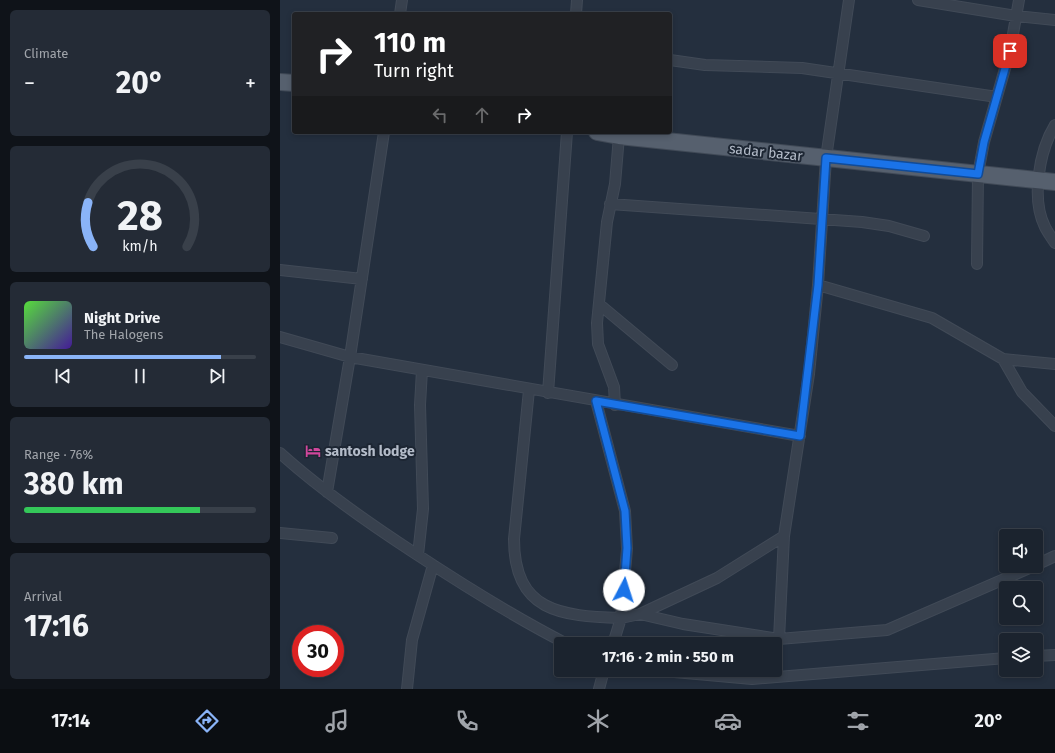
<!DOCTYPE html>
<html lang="en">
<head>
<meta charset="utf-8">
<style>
	body { margin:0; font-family:"Fira Sans",sans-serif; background:#242b36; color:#f1f3f6; height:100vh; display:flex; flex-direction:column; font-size:15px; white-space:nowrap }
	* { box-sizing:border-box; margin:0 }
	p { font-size:13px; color:#a0a4aa }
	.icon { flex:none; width:22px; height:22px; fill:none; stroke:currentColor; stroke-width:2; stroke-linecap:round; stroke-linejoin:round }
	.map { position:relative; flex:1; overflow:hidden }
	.sheet { display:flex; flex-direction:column; gap:10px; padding:10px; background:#0f1319; width:280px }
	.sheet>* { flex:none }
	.hud { position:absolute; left:12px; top:12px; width:380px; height:122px; border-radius:4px; box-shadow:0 2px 6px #0003,0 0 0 1px #39404a; background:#202124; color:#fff; overflow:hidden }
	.fabs { position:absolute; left:719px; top:529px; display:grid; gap:8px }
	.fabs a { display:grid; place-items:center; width:44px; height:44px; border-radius:4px; background:#1b232e; box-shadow:0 2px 6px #0003,0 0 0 1px #39404a; font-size:20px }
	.speed { position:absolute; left:12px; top:625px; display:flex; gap:8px; font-size:20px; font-weight:700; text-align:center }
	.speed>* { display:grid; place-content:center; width:52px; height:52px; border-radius:50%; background:#1b232e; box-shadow:0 2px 6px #0003,0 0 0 1px #39404a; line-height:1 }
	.speed .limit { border:6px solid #d22; background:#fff; color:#111 }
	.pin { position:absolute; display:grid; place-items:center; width:34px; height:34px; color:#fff; margin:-17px; border-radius:8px; box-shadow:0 2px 6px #0006 }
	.me { position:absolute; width:44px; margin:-22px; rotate:5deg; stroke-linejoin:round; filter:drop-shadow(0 0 3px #0008) }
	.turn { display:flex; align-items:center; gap:14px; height:84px; padding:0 16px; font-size:18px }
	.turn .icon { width:52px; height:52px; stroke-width:2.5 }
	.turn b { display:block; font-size:28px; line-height:34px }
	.lanes { display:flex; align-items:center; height:38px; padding:0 16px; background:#0003; justify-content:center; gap:20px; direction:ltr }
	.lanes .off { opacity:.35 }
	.big { font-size:30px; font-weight:700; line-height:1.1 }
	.sheet .widget { flex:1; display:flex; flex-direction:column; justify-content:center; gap:6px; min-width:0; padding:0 14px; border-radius:6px; background:#242b36 }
	.sheet .dial { align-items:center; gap:0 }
	.dial svg { height:104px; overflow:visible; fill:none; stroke:#39404a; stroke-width:7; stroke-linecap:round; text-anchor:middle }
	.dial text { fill:#f1f3f6; stroke:none }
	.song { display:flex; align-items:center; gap:12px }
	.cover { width:48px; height:48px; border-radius:6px; background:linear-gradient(135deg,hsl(110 70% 55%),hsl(260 70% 35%)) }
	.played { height:4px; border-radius:2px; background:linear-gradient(90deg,#8ab4f8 85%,#39404a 85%) }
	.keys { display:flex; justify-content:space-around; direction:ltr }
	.heat { display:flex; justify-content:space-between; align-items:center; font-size:22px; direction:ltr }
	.charge { height:6px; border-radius:3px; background:linear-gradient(90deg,#34c759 76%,#39404a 0) }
	.trip { position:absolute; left:274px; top:637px; width:228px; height:40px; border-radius:4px; background:#1b232e; box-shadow:0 2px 6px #0003,0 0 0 1px #39404a; font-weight:700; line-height:40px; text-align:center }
	.tabs { display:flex; height:64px; justify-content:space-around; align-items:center; background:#0b0e12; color:#a0a4aa }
	.tabs .icon { width:28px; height:28px }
	.tabs .selected { color:#8ab4f8 }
	.tabs b { font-size:18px; color:#f1f3f6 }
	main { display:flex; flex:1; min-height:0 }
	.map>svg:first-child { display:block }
</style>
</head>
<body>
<main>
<section class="sheet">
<div class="widget"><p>Climate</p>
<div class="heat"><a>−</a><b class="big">20°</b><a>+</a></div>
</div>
<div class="widget dial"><svg viewBox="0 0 100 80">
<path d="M14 69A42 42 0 1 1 86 69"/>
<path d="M14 69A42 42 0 0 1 10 35" stroke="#8ab4f8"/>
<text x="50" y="56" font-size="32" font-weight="700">28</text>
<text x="50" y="72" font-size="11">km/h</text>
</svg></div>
<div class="widget">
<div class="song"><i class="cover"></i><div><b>Night Drive</b><p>The Halogens</p></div></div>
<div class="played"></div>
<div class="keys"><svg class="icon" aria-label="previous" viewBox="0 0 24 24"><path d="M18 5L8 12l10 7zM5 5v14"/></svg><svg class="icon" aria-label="pause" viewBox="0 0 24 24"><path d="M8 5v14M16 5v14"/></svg><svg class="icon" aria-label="next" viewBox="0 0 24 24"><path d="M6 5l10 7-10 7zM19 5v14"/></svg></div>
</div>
<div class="widget"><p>Range · 76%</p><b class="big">380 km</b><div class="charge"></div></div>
<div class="widget"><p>Arrival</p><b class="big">17:16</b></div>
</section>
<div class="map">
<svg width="775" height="689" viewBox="0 0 775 689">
	<rect width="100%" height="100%" fill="#242f3e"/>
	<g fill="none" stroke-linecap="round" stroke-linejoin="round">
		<g stroke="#414a57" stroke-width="12">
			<path id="minor" d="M638,0L736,16L775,20
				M120,14L122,0
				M296,14L297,0
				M390,60L425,65L522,68L717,97
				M775,125C759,151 751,199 765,227C768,233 772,238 775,243
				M330,204L582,222L609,226L644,236
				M697,264L698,174L704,142L730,51L739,0
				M0,270L82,279
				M538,285L652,318L723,359L742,392L775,426
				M319,304L392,365
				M0,337L70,357L520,436
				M723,359L775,364
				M249,390L234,539C234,612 281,616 341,618L347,549L345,511L316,401
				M268,393L287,132
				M335,405L334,387L318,344L317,323L327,222L335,184L339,136
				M0,453C41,490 87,522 133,552C183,585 234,617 287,644
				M47,492L70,357L104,132
				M0,533L52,538
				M138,555L143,509L140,405L142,370
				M756,565L775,556
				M360,614L403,624L499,639L607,630L754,566
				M499,639L504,536L529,374L538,285L546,158L569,0
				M333,644L341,618L360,614L437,578L504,536
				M756,656L775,655
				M372,670L472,679L726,658
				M127,689L132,640L153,565
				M319,689L324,670"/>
		</g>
		<g stroke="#414a57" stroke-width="18">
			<path id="primary" d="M0,82L14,83
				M317,132L339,136L775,182"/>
		</g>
		<use href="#minor" stroke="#38414e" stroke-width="10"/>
		<use href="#primary" stroke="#56606e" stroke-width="16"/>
	</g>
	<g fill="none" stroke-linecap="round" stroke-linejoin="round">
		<g stroke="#114b97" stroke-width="10">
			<path id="route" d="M344,590L347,548L345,511L316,401L520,436L538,285L546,158L698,174L704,142L730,51"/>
		</g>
		<use href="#route" stroke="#1a73e8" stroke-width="7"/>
	</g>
	<defs>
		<g id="hotel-bare" transform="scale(1.2)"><path d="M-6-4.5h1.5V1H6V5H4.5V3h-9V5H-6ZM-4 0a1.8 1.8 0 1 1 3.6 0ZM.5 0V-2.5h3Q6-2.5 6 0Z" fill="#d1479c" stroke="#1d2633" stroke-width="2.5" paint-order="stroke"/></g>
	</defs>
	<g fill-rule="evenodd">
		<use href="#hotel-bare" x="33" y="451"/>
	</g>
	<g text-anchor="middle" stroke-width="4" stroke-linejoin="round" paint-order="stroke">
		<g font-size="14" fill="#b4bcc9" stroke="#1d2633">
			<text transform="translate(486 152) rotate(6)" y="5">sadar bazar</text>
		</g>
		<g font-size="14" font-weight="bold" fill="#b4bcc9" stroke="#1d2633" text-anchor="start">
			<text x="45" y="456">santosh lodge</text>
		</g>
	</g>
</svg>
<div class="fabs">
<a><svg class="icon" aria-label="sound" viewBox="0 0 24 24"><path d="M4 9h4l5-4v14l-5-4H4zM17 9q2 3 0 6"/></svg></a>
<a><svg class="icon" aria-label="search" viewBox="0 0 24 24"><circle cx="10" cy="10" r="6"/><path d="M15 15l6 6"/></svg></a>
<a><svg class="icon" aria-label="layers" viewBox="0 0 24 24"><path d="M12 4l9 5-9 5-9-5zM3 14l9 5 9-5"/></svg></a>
</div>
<div class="speed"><div class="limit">30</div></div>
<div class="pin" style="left:730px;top:51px;background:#d93025"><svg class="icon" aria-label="arrive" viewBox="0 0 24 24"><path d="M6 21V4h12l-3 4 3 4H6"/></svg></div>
<svg class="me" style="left:344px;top:590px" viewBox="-20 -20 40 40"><circle r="19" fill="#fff"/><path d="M0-13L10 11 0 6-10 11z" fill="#1a73e8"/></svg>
<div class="trip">17:16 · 2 min · 550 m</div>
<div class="hud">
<div class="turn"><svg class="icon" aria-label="right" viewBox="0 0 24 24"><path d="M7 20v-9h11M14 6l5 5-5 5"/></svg><div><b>110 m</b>Turn right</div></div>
<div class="lanes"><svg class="icon off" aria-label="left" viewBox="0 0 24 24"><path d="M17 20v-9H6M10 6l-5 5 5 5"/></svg><svg class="icon off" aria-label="ahead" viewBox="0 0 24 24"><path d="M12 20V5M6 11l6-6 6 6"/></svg><svg class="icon" aria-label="right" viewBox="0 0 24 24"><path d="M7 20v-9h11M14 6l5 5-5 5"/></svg></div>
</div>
</div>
</main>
<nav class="tabs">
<b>17:14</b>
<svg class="icon selected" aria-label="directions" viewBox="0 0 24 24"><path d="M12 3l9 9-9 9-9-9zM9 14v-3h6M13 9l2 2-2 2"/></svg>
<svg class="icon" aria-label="music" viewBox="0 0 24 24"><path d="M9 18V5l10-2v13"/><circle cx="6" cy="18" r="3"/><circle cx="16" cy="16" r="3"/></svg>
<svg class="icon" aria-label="phone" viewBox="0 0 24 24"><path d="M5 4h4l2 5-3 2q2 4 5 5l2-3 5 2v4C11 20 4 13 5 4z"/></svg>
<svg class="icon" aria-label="climate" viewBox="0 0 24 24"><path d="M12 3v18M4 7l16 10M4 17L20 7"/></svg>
<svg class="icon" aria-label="car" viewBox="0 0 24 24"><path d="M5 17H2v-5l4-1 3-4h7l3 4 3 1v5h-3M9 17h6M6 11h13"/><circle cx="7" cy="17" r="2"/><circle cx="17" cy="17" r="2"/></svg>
<svg class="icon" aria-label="filters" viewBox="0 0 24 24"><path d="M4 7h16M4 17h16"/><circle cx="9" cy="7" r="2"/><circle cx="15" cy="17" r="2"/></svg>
<b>20°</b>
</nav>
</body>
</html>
